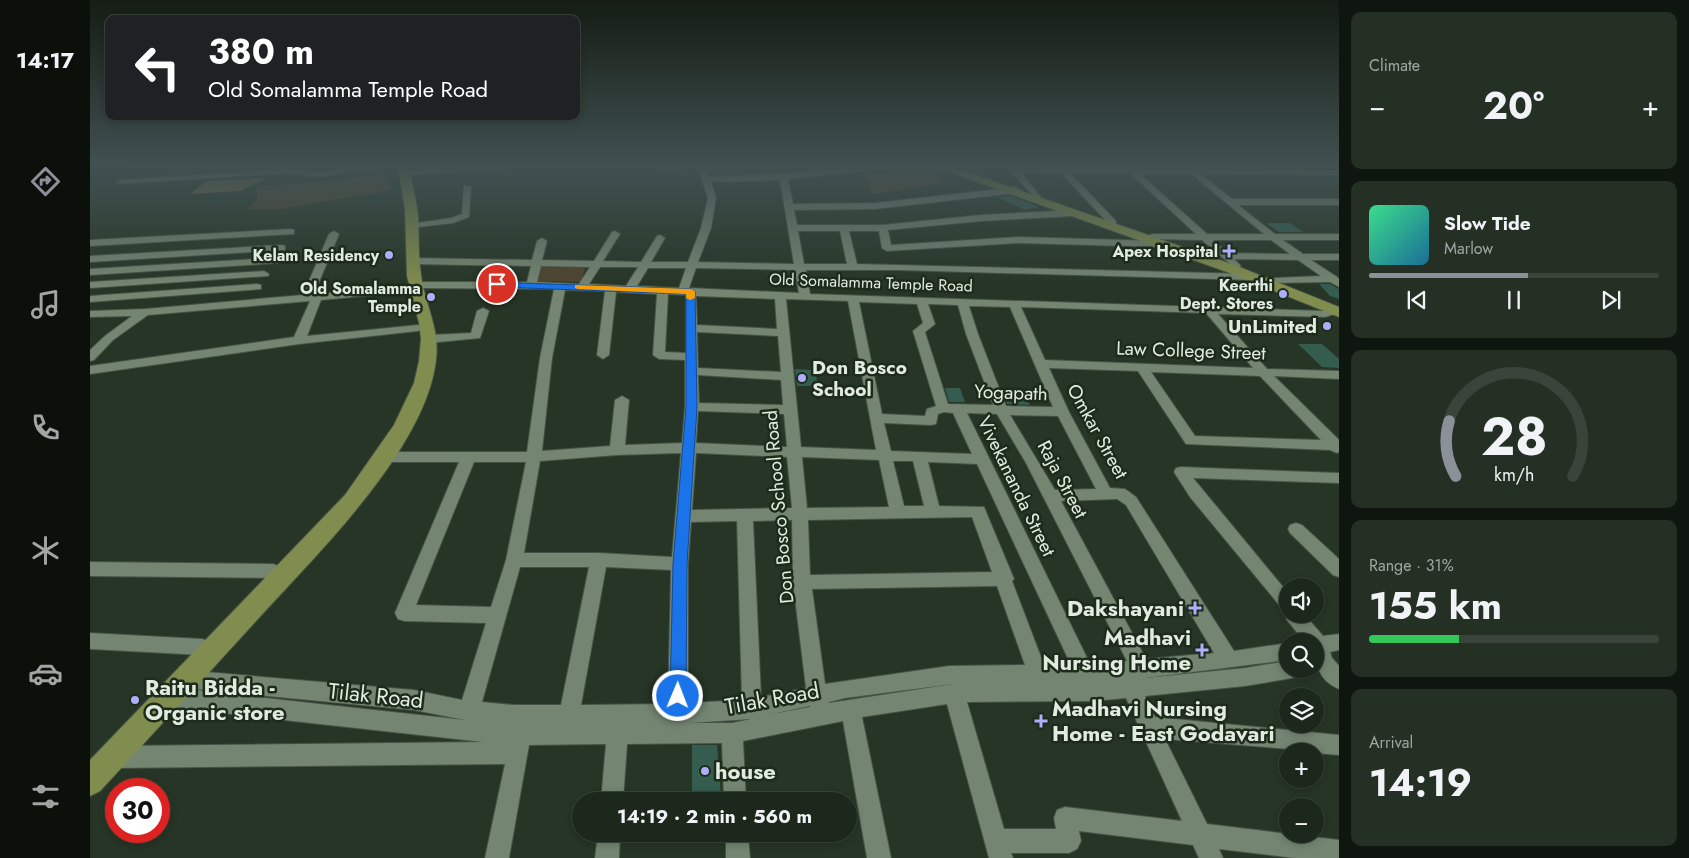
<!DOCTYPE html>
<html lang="en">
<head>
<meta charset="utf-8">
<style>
	body { margin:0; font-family:Jost,sans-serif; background:#253025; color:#f1f3f6; height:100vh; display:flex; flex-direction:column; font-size:19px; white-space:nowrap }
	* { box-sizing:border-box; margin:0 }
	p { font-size:16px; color:#a0a6a3 }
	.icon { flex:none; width:28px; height:28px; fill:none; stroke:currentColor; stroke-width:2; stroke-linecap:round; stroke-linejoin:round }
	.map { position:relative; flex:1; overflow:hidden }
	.drawer { display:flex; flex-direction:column; gap:12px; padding:12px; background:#0f160f; width:350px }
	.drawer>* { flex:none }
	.top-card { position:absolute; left:15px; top:15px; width:475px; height:105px; border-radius:10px; box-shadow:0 2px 8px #0003,0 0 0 1px #3a443b; background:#202124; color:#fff; overflow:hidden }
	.controls { position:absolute; left:1189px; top:578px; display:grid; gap:10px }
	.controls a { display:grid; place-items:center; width:45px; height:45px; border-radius:50%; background:#1c281c; box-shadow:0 2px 8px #0003,0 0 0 1px #3a443b; font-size:25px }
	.speed { position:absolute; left:15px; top:778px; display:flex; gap:10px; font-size:25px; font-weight:700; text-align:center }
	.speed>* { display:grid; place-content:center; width:65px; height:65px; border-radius:50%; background:#1c281c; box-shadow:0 2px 8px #0003,0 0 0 1px #3a443b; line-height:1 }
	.speed .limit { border:8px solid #d22; background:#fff; color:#111 }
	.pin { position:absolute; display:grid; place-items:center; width:42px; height:42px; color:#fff; margin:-21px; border:2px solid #fff; border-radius:50%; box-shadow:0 1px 5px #0007 }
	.me { position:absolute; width:55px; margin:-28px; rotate:1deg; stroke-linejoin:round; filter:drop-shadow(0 0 4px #0008) }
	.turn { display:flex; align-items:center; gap:18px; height:105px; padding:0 20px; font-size:22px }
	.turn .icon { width:65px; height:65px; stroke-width:2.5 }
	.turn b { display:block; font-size:35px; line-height:42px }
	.big { font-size:38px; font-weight:700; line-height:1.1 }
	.drawer .tile { flex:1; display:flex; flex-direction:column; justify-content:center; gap:8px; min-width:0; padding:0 18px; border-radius:10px; background:#253025 }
	.drawer .dial { align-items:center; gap:0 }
	.dial svg { height:130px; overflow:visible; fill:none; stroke:#3a443b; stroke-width:7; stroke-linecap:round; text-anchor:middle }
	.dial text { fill:#f1f3f6; stroke:none }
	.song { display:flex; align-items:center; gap:15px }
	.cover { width:60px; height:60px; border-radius:8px; background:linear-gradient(135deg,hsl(150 70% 55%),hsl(200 70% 35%)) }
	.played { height:5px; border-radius:2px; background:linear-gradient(90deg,#8c9099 55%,#3a443b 55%) }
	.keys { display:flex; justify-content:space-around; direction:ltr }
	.heat { display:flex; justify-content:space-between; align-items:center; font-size:28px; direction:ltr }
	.charge { height:8px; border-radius:4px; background:linear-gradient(90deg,#34c759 31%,#3a443b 0) }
	.trip { position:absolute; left:482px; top:792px; width:285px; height:50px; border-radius:25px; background:#1c281c; box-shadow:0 2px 8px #0003,0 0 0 1px #3a443b; font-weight:700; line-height:50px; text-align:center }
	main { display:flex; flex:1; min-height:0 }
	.menu { display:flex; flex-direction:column; width:90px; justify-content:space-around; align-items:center; background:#0b100b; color:#a0a6a3 }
	.menu .icon { width:35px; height:35px }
	.menu .on { color:#8c9099 }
	.menu b { font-size:22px; color:#f1f3f6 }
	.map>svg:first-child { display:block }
</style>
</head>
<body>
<main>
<nav class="menu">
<b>14:17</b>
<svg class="icon on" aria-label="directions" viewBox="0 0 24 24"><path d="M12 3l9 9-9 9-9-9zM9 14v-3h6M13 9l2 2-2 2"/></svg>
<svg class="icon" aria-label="music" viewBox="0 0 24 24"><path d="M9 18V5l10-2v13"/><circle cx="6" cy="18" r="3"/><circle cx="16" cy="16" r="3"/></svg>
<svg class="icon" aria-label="phone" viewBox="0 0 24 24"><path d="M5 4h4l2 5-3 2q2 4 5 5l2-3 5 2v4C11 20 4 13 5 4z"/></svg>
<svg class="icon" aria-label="climate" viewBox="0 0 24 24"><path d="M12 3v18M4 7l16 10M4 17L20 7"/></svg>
<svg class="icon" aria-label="car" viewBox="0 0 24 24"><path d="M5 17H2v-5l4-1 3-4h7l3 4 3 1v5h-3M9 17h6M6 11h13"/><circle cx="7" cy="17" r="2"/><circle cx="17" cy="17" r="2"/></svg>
<svg class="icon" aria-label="filters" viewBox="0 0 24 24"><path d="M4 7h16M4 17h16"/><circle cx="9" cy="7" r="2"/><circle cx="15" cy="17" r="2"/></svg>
</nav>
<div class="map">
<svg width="1249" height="858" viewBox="0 0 1249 858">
	<rect width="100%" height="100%" fill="#263525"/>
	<path fill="#4e442e" d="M835,167L852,183L782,195L774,173Z
		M292,175L303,190L186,210L157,209L167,200V187Z
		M451,265H496L491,282L444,281Z"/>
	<path fill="#786949" d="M176,178L151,191L100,194L117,181Z"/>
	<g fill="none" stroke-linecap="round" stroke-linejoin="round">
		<path stroke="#03191b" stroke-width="2" d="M0,168L43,166"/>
	</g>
	<path fill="#345c4f" d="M920,196L942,204L949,207L935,210L906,197Z
		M1176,223H1200L1213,232H1189Z
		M1229,284H1240L1249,289V299L1240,296Z
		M1208,344H1232L1249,359V368L1232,367Z
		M705,369L725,370L728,386H707Z
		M855,388H870L875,402H859Z
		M912,390H933L940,405L917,404Z
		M602,745H627L631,796L602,797Z"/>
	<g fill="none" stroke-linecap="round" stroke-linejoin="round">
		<g stroke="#465245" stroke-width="2">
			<path id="minor" d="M271,166H291L230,177L196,173L30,184L26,182L30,180L196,169L230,172Z
				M383,166H433L315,175L311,173L315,171Z
				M569,166H606L574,170Z
				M607,166H615L619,177C686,175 753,166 821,166L698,179L703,204L785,203L926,187L930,190L926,193L785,209L704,210L707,225H793L891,215L983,210L987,213L983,216L891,221L798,230L801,245L929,237L1071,241L1076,244L1071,247L929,243L797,251L792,248L789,231H759L767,264L1161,274L1166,277L1161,280L808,270H716L720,294L1234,311L1248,309V313L1235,317L1128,314L1177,369L1249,371V379L1184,376L1249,440V452L1247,453L1240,450L1096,444L1048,371L959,368L979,412L1020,488L1035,489L1046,497L1144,651L1198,643V660L1055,678L1155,668L1198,661V669H1212L1209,675L1202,678L1155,686L1055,696L1065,717L1249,735V755L1225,753V751L1075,739L1117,824L1249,840V858H1204L1129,849L1133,858H1109L1103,845L989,831L991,841L987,849L979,853H921L923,858H899L857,704L772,717L801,858H777L753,721L653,741L656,801H634L632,743L537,744L533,801H511L516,744L439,745L419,858H395L415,764L24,768L17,764L13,757L17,750L24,746L393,742L77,707L70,704L67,697L70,690L77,687L375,720L324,710L93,688L86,685L83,679L86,673L93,670L324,690L372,700L396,623L314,621L308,619L305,613L369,462H295L288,457L295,452H437L450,358L464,289L333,288L317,292L231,300L217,336L328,325L334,328L328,331L209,344L0,374V366L204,337L220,301L58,315L23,340L4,360L0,361V350L15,336L42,316L0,317V311L55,309L213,295L239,234L244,231L249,234L224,294L317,286L333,282H437L441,266L323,264L318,261L323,258L442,260L447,241L452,238L457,241L452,260L504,261L522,232L525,231L530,234L513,261L551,262L567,236L570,235L575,238L561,262H598L611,228L618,198ZM690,180L704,264L608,262L621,228L626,198L621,182ZM708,231H750L757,264H714ZM451,266L500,267L489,284L447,282ZM510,267H548L536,286L499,284ZM558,268H596L589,288L547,286ZM606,268L705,270L709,293L599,288ZM475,290L515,291L507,355L513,359L519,355L526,292L567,294L563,355L569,359L595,360V407L592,443L535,445L539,400L532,396L525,400L520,446L452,451L462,358ZM578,294L596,295V353L575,352ZM606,296L685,299L687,329L607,325ZM696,299L758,301L786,450L711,447ZM769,302L827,304L833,323L823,331L846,406L837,409L835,416L792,414ZM838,304L868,305L876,334L903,405L858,404L835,332L845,324ZM879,306L920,307L963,407L916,406L888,334ZM931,307L1116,313L1163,368L955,360ZM607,332L688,336L691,372L608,368ZM1061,372L1170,376L1231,440L1105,436ZM608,375L691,380L693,405L609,403ZM608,411L694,414L697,447L606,443ZM854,412L863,413L882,454L801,451L794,423L841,425L846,424L848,414ZM877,413L907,414L936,463L1037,661L1000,664ZM920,415L968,416L1006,489L965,490ZM591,453L582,557L509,553H434L450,461L527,455ZM606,453L697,457L702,508L602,510ZM712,457L789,460L799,507L717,508ZM803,461H823L834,506H814ZM384,462H436L416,560L401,607L326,605ZM838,462L887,464L981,665H954L922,581L924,579L894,507L849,506ZM1027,499L1036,505L1124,653L1056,659L971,501ZM882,517L902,572L720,575L718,520ZM702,520L703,582L716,688L671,697L663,521ZM647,521L652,700L598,703V564L601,522ZM430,567H499L471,705H424L392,702ZM516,567L581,570L578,704L491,705ZM907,586L935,665L859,666L735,684L722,589ZM863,684L739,703V702L755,698ZM1036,698L1092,821L975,807L967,810L964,818L966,829H914L877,702L1004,701ZM720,706V707L677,715ZM661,719L642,723H600Z
				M966,166L1249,171V175L1111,174L1142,199H1249V205H1148L1185,234H1249V240H1193L1213,254H1249V260H1221L1247,277L1249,279V287L1240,282L1180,283L1179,281L1184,278L1231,276L1208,260L1144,259L1151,266L1146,269L1112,240L1059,239L1057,237L1062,234H1106L1040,173H980L1026,221V225L1020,229L1015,226L1018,223L971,173L930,172L951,197L947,200L917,167ZM1050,174H1101L1174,234H1117ZM1123,240H1181L1200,254L1138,253Z
				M374,185L381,187L379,217L363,223L320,228V224L361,218L372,214Z
				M201,229L204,230V234L0,246V240Z
				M192,245L195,246V250L0,262V256Z
				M184,258L188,259V263L0,275V269Z
				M174,271L179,274L178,276L0,288V282Z
				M167,284L171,285V289L0,302V296Z
				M393,308L399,311L390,338L339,343L333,339L339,335L381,333L387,311Z
				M1091,467L1249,473V483L1103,478L1198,593V614H1214L1233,636L1249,634V650L1240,652L1242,658L1249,666V689C1227,680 1225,662 1225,641H1214L1197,620L1195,612L1100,497L1084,472L1086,468Z
				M1206,523L1212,525L1249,559V577L1243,575L1200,533L1198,529L1200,525Z
				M0,562L183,564L189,566L191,571L189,576L183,578L0,576Z
				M0,633L112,639L119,641L121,647L119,653L112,655L0,649Z
				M508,834H530L529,858H505Z
				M636,834H658L660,858H636Z"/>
		</g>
		<g stroke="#465245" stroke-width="2">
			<path id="major" d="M308,166H318C322,182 326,198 328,215C329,235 328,255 331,275C335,306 350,327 346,360C336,449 225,556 166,621C114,678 62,735 10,791L0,796V760L255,495L304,425L324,383L329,361L331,339L329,323L317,276L315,209Z
				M843,166H860L1147,266L1249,307V317L1137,272Z"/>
		</g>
		<use href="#minor" fill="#748572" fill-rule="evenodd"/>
		<use href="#major" fill="#818d4e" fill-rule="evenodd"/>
	</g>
	<linearGradient id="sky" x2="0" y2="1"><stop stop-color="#151d14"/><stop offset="0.58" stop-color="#415151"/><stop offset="1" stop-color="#415151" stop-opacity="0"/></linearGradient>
	<rect width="1249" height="287" fill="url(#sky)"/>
	<path fill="#1a73e8" stroke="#114b97" d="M404,282L601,289L605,291L607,407L597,564L596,696L594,701L588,703L582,701L580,696L583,564L596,407V294L407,287L404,286Z"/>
	<path fill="#f59e0b" d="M485,285L601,289L605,291V298L600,300L596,298V294L488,289L485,288Z"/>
	<g fill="#afaefa" stroke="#1d2b1b" stroke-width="2">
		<path d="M1136.5 243.5h5v5h5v5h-5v5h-5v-5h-5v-5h5z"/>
		<circle cx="299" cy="255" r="5"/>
		<circle cx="1193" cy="294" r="5"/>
		<circle cx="341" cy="297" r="5"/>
		<circle cx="1237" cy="326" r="5"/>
		<circle cx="712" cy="378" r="5"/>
		<path d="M1102.5 600.5h5v5h5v5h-5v5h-5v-5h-5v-5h5z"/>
		<path d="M1109.5 642.5h5v5h5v5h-5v5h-5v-5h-5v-5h5z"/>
		<circle cx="45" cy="700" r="5"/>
		<path d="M948.5 713.5h5v5h5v5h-5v5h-5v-5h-5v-5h5z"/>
		<circle cx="615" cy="771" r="5"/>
	</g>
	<g text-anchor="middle" stroke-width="5" stroke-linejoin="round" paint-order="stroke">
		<g font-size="16" font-weight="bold" fill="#e1ebe0" stroke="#1d2b1b" text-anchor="end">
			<text x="1128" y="257">Apex Hospital</text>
			<text x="289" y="261">Kelam Residency</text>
			<text x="1183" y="291">Keerthi<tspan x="1183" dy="18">Dept. Stores</tspan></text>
			<text x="331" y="294">Old Somalamma<tspan x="331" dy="18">Temple</tspan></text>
		</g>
		<g font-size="16" fill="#e1ebe0" stroke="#1d2b1b">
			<text transform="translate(781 282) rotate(2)" y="6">Old Somalamma Temple Road</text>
		</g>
		<g font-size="19" font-weight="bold" fill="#e1ebe0" stroke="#1d2b1b" text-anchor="end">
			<text x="1227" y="333">UnLimited</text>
			<text x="722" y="374" text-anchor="start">Don Bosco<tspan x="722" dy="22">School</tspan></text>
		</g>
		<g font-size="19" fill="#e1ebe0" stroke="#1d2b1b">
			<text transform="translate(1101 350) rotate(2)" y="7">Law College Street</text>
			<text transform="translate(921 392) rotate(2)" y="7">Yogapath</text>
			<text transform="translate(1008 431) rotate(61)" y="7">Omkar Street</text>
			<text transform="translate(973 479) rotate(62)" y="7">Raja Street</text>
			<text transform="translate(927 486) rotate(64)" y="7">Vivekananda Street</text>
			<text transform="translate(688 507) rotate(-95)" y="7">Don Bosco School Road</text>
		</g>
		<g font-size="22" font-weight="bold" fill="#e1ebe0" stroke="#1d2b1b" text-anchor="start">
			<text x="1094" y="616" text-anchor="end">Dakshayani</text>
			<text x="1101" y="645" text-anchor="end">Madhavi<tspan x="1101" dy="25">Nursing Home</tspan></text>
			<text x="55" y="695">Raitu Bidda -<tspan x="55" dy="25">Organic store</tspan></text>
			<text x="962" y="716">Madhavi Nursing<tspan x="962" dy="25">Home - East Godavari</tspan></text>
			<text x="625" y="779">house</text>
		</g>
		<g font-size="22" fill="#e1ebe0" stroke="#1d2b1b">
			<text transform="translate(286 695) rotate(6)" y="8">Tilak Road</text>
			<text transform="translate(682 698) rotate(-10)" y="8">Tilak Road</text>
		</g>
	</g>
</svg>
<div class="controls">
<a><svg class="icon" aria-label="sound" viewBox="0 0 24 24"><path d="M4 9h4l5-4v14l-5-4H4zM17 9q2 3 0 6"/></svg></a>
<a><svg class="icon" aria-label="search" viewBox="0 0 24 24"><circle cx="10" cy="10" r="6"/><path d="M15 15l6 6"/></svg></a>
<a><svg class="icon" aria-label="layers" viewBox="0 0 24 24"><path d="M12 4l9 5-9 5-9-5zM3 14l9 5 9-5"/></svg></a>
<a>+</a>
<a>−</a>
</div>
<div class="speed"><div class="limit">30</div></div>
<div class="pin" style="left:407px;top:284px;background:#d93025"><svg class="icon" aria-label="arrive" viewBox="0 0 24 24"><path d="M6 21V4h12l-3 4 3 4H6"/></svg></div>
<svg class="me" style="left:588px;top:696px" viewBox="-20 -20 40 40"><circle r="17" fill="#1a73e8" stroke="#fff" stroke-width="3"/><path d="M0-11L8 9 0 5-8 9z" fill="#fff"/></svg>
<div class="trip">14:19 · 2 min · 560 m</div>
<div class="top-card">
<div class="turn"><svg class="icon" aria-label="left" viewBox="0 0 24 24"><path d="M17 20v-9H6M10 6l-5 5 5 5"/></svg><div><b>380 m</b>Old Somalamma Temple Road</div></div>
</div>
</div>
<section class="drawer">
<div class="tile"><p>Climate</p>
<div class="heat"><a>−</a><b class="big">20°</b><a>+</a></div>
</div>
<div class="tile">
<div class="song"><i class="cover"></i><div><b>Slow Tide</b><p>Marlow</p></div></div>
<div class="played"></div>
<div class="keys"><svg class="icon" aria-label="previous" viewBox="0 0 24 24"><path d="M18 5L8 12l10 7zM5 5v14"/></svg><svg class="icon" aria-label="pause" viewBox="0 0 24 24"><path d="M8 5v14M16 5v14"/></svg><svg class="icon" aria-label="next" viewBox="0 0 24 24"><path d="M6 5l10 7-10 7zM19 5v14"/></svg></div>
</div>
<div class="tile dial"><svg viewBox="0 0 100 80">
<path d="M14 69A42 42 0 1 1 86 69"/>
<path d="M14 69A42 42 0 0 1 10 35" stroke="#8c9099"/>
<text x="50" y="56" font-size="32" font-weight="700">28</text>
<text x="50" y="72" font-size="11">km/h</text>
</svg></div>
<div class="tile"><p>Range · 31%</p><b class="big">155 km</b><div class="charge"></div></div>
<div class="tile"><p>Arrival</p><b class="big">14:19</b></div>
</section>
</main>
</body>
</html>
